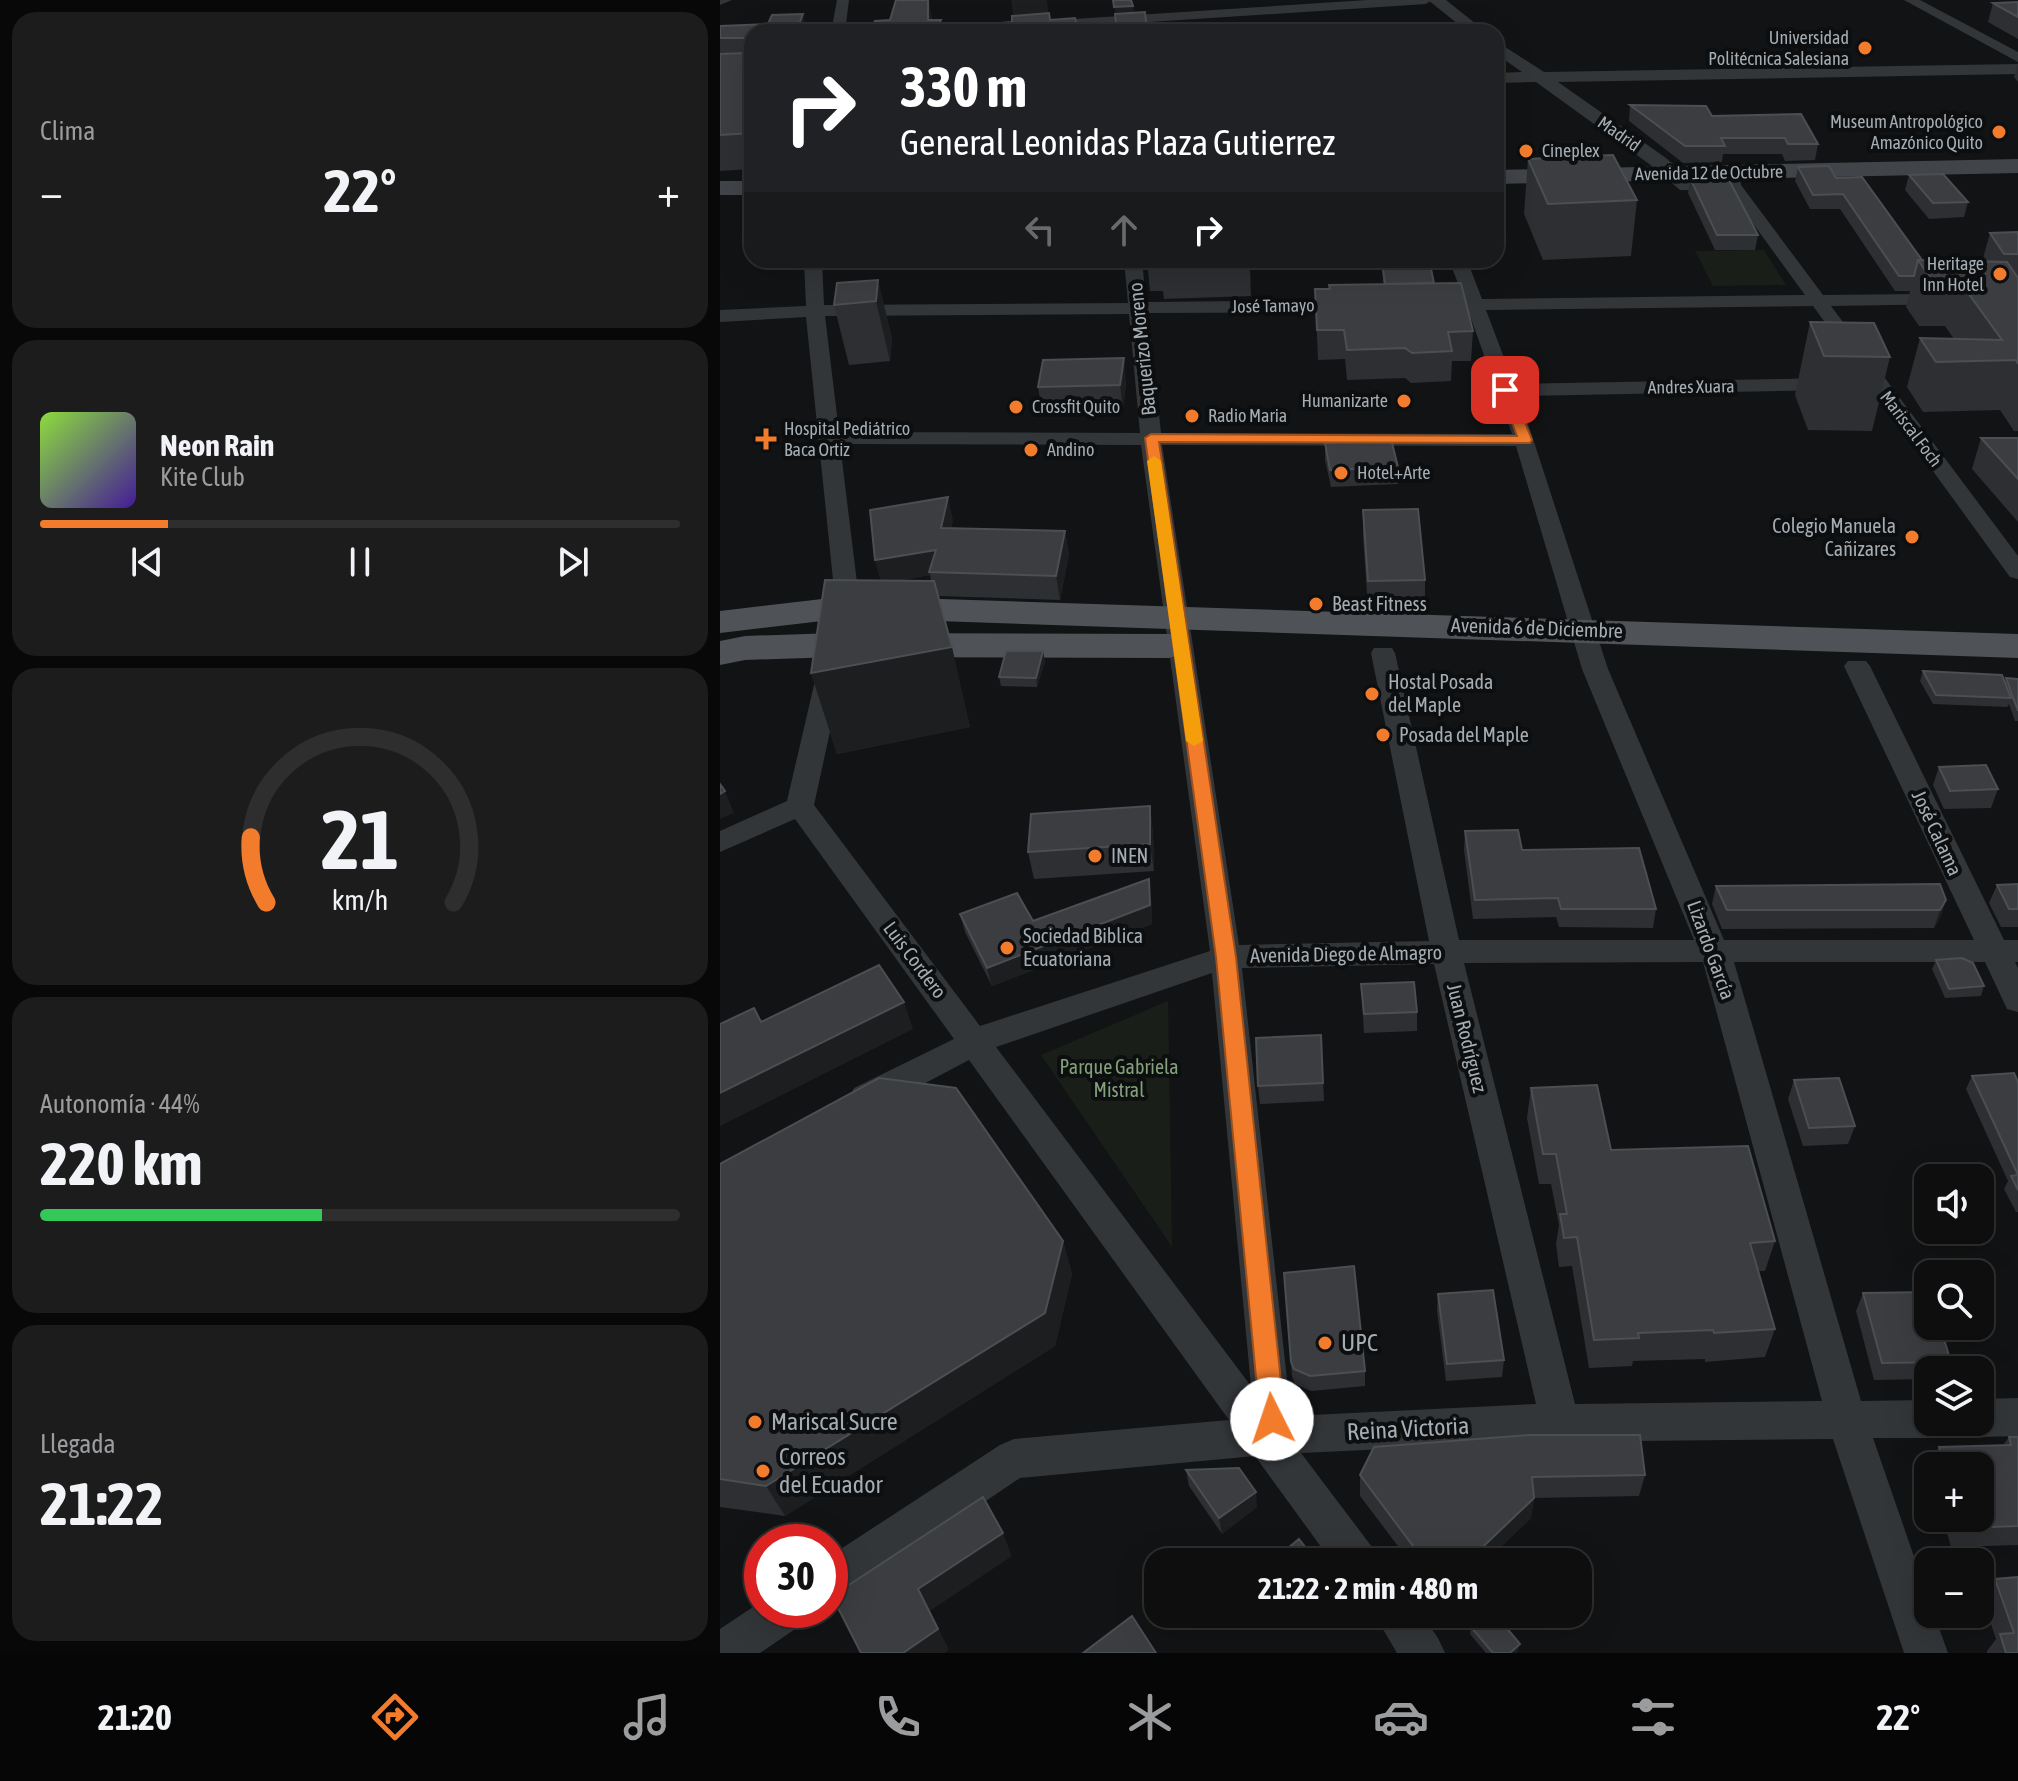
<!DOCTYPE html>
<html lang="es">
<head>
<meta charset="utf-8">
<style>
	body { margin:0; font-family:"Asap Condensed",sans-serif; background:#1c1c1d; color:#f1f3f6; height:100vh; display:flex; flex-direction:column; font-size:30px; white-space:nowrap }
	* { box-sizing:border-box; margin:0 }
	p { font-size:26px; color:#9b9c9e }
	.icon { flex:none; width:44px; height:44px; fill:none; stroke:currentColor; stroke-width:2; stroke-linecap:round; stroke-linejoin:round }
	.map { position:relative; flex:1; overflow:hidden }
	.drawer { display:flex; flex-direction:column; gap:12px; padding:12px; background:#080808; width:720px }
	.drawer>* { flex:none }
	.guide { position:absolute; left:24px; top:24px; width:760px; height:244px; border-radius:24px; box-shadow:0 8px 32px #0002,0 0 0 2px #2e2e2f; background:#202124; color:#fff; overflow:hidden }
	.fabs { position:absolute; left:1194px; top:1164px; display:grid; gap:16px }
	.fabs a { display:grid; place-items:center; width:80px; height:80px; border-radius:16px; background:#0e0e0f; box-shadow:0 8px 32px #0002,0 0 0 2px #2e2e2f; font-size:40px }
	.speed { position:absolute; left:24px; top:1524px; display:flex; gap:16px; font-size:40px; font-weight:700; text-align:center }
	.speed>* { display:grid; place-content:center; width:104px; height:104px; border-radius:50%; background:#0e0e0f; box-shadow:0 8px 32px #0002,0 0 0 2px #2e2e2f; line-height:1 }
	.speed .limit { border:12px solid #d22; background:#fff; color:#111 }
	.pin { position:absolute; display:grid; place-items:center; width:68px; height:68px; color:#fff; margin:-34px; border-radius:16px; box-shadow:0 4px 12px #0006 }
	.me { position:absolute; width:88px; margin:-44px; rotate:356deg; stroke-linejoin:round; filter:drop-shadow(0 0 6px #0008) }
	.turn { display:flex; align-items:center; gap:28px; height:168px; padding:0 24px; font-size:36px }
	.turn .icon { width:104px; height:104px; stroke-width:2.5 }
	.turn b { display:block; font-size:56px; line-height:68px }
	.lanes { display:flex; align-items:center; height:76px; padding:0 24px; background:#0003; justify-content:center; gap:40px; direction:ltr }
	.lanes .off { opacity:.35 }
	.big { font-size:60px; font-weight:700; line-height:1.1 }
	.drawer .card { flex:1; display:flex; flex-direction:column; justify-content:center; gap:12px; min-width:0; padding:0 28px; border-radius:24px; background:#1c1c1d }
	.drawer .dial { align-items:center; gap:0 }
	.dial svg { height:208px; overflow:visible; fill:none; stroke:#2e2e2f; stroke-width:7; stroke-linecap:round; text-anchor:middle }
	.dial text { fill:#f1f3f6; stroke:none }
	.song { display:flex; align-items:center; gap:24px }
	.cover { width:96px; height:96px; border-radius:12px; background:linear-gradient(135deg,hsl(90 70% 55%),hsl(260 70% 35%)) }
	.played { height:8px; border-radius:4px; background:linear-gradient(90deg,#f27c2c 20%,#2e2e2f 20%) }
	.keys { display:flex; justify-content:space-around; direction:ltr }
	.heat { display:flex; justify-content:space-between; align-items:center; font-size:44px; direction:ltr }
	.charge { height:12px; border-radius:6px; background:linear-gradient(90deg,#34c759 44%,#2e2e2f 0) }
	.trip { position:absolute; left:424px; top:1548px; width:448px; height:80px; border-radius:24px; background:#0e0e0f; box-shadow:0 8px 32px #0002,0 0 0 2px #2e2e2f; font-weight:700; line-height:80px; text-align:center }
	.tabs { display:flex; height:128px; justify-content:space-around; align-items:center; background:#060606; color:#9b9c9e }
	.tabs .icon { width:56px; height:56px }
	.tabs .active { color:#f27c2c }
	.tabs b { font-size:36px; color:#f1f3f6 }
	main { display:flex; flex:1; min-height:0 }
	.map>svg:first-child { display:block }
</style>
</head>
<body>
<main>
<section class="drawer">
<div class="card"><p>Clima</p>
<div class="heat"><a>−</a><b class="big">22°</b><a>+</a></div>
</div>
<div class="card">
<div class="song"><i class="cover"></i><div><b>Neon Rain</b><p>Kite Club</p></div></div>
<div class="played"></div>
<div class="keys"><svg class="icon" aria-label="previous" viewBox="0 0 24 24"><path d="M18 5L8 12l10 7zM5 5v14"/></svg><svg class="icon" aria-label="pause" viewBox="0 0 24 24"><path d="M8 5v14M16 5v14"/></svg><svg class="icon" aria-label="next" viewBox="0 0 24 24"><path d="M6 5l10 7-10 7zM19 5v14"/></svg></div>
</div>
<div class="card dial"><svg viewBox="0 0 100 80">
<path d="M14 69A42 42 0 1 1 86 69"/>
<path d="M14 69A42 42 0 0 1 8 44" stroke="#f27c2c"/>
<text x="50" y="56" font-size="32" font-weight="700">21</text>
<text x="50" y="72" font-size="11">km/h</text>
</svg></div>
<div class="card"><p>Autonomía · 44%</p><b class="big">220 km</b><div class="charge"></div></div>
<div class="card"><p>Llegada</p><b class="big">21:22</b></div>
</section>
<div class="map">
<svg width="1298" height="1653" viewBox="0 0 1298 1653">
	<rect width="100%" height="100%" fill="#121314"/>
	<path fill="#191f18" d="M1044,250L1066,285L993,286L975,251Z
		M448,1001L452,1247L321,1055Z"/>
	<g fill="none" stroke-linecap="round" stroke-linejoin="round">
		<path fill="#333639" fill-rule="evenodd" d="M117,0H129L125,32H111Z
			M648,0H712L706,4L277,32H210L217,28Z
			M1184,0H1200L1298,52V62Z
			M1023,167L1031,172L1020,180L1021,185L1103,295L1298,293V303L1111,306L1298,556V579L1290,577L1093,306L766,310L794,384L1116,378L1126,384L1116,390L799,396L888,669L1004,940H1254L1124,666L1128,661H1146L1150,666L1284,940H1298V962H1295L1298,968V1012L1287,1009L1265,962H1014L1141,1401L1208,1400V1422H1226L1222,1432L1208,1438H1153L1208,1597V1614H1214L1228,1653H1184L1113,1439L818,1442L581,1453L652,1547L658,1562H612L535,1456L300,1478L125,1596L110,1602V1556L280,1445L294,1439L509,1420L249,1060L158,1108L146,1112L134,1108L129,1098L134,1088L234,1039L75,819L0,852V831L67,801L97,672L101,666H119L123,672L94,805L260,1026L490,951L421,445L120,444L139,599L134,622H116L113,617L115,599L86,317L0,322V310L86,306L84,260H102L104,305L408,303L404,260H422L426,302L633,300L642,306L633,312L428,313L441,433L792,434L748,310L733,309L730,305L733,301L744,299L729,260H747L762,299L1085,295L1005,185L1006,175ZM409,314L420,433L119,432L105,316ZM442,445L796,446L862,669L974,940H739L675,653L672,648H654L651,653L709,941L519,945ZM983,962L1102,1401L855,1404L744,963ZM714,964L816,1404L571,1416L522,968ZM492,973L531,1386L276,1047Z
			M1298,1398V1436L1260,1437L1246,1431L1242,1422H1260V1399Z
			M42,1601V1610H87L81,1625L40,1653H0V1629Z
			M654,1614H701L718,1638L725,1653H677Z"/>
		<path fill="#333639" fill-rule="evenodd" d="M0,0H12L0,5Z
			M708,0H726L766,32H748Z
			M776,41L824,72L1298,64V74L838,82L946,158L974,182L977,186L974,190H960L932,166L816,82L776,83V73L802,72L776,54Z"/>
		<path fill="#414549" fill-rule="evenodd" d="M1298,159V173L776,184V170Z
			M0,181H32V195H0Z"/>
		<path fill="#4f5358" fill-rule="evenodd" d="M128,596L1298,634V658L128,618L0,633V611Z
			M116,633L449,634L463,638L468,646L463,654L449,658L116,657L25,660L0,665V641L25,636Z"/>
	</g>
	<path fill="#2e2f32" fill-rule="evenodd" d="M1298,2V39L1268,22L1273,3Z
		M83,14L32,32V169L0,171V26L48,24Z
		M1298,62V82L1294,77Z
		M910,105L992,116L1098,144L1095,160L1065,161L1062,154H1003L1002,162L963,163L909,121Z
		M808,159L917,200L911,256L823,260L804,214Z
		M1078,167L1116,178L1202,260L1262,262L1270,233L1298,232V431H1294L1280,410L1203,412L1187,387L1200,338L1234,339L1225,326H1199L1186,307L1190,291H1175L1120,209H1090L1075,181Z
		M993,168L1011,180V182L1038,235L1035,250H995L968,193L970,178L992,177Z
		M1189,175L1248,202L1244,217L1209,219L1185,190Z
		M427,260H530L531,296L444,299L443,291H430Z
		M666,260H709L714,283L753,331L751,361H732L731,381L691,383L685,378L627,380L625,359L598,360L595,289L663,284L662,262H666Z
		M158,280L172,339L170,361L129,365L114,305Z
		M1090,322L1170,357L1152,431L1088,430L1075,395Z
		M406,382L403,410L322,412L318,387Z
		M1261,438H1298V522L1252,469Z
		M605,443L678,467V484L611,487L605,460Z
		M643,510L705,580V606L648,608L643,536Z
		M233,520L231,528L345,531L349,554L340,600L218,596L250,727L117,754L91,673L160,581ZM210,575L211,581H176Z
		M325,661L317,687L281,686L279,677Z
		M1203,671L1285,682L1286,678L1298,679V721H1295L1289,704L1287,707L1213,704L1200,681Z
		M1219,767L1278,789L1271,808L1224,809L1213,785Z
		M430,806L433,833L434,871L314,879L308,852Z
		M745,831L802,850L936,909L933,928L839,927L836,917L753,919L744,850Z
		M1298,884V927H1281L1269,903L1277,885Z
		M996,886L1226,900L1220,918L1214,928L1002,929L992,904Z
		M431,898L432,924L272,986L245,932L240,914L313,921Z
		M1216,960L1264,986L1261,996L1225,998L1212,969Z
		M641,984L697,1012V1031L644,1033Z
		M601,1035L604,1101L540,1104L538,1086Z
		M1252,1076L1298,1082V1212H1296L1284,1189L1288,1181L1246,1089Z
		M1074,1080L1135,1126L1128,1144L1083,1146L1068,1099Z
		M811,1088L891,1150L1055,1241L1045,1271H1038L1055,1329L1045,1357L985,1362V1359L913,1361L912,1366L869,1368L852,1266L839,1267L836,1244L839,1225L831,1184H819L807,1118Z
		M0,1164L343,1241L352,1274L335,1346L65,1516L0,1507Z
		M564,1273L645,1371V1386L591,1391L575,1384L572,1377Z
		M1143,1293L1231,1362L1227,1370H1208V1379L1154,1380L1136,1311Z
		M718,1294L784,1360L782,1377L726,1381L717,1311Z
		M1289,1437H1298V1545L1231,1547L1223,1518H1260V1466H1208L1219,1447L1283,1445Z
		M466,1470L537,1507L502,1534L469,1486Z
		M640,1475H925L919,1496L814,1498L811,1518L765,1562H690L640,1496Z
		M1298,1577V1653H1267V1651L1276,1639L1262,1597L1275,1579Z
		M751,1627L798,1651L796,1653H766L750,1634Z"/>
	<path fill="#1d1e20" d="M208,0H209L214,32L208,20Z
		M291,0H327L329,18L294,20Z
		M413,6L414,12L395,13L394,7Z
		M83,14L87,32H76Z
		M221,20L223,32H215Z
		M529,260H530L531,296Z
		M158,280L172,339L170,361L156,301Z
		M404,358L406,382L403,410L400,385Z
		M228,497L233,520L226,551L221,528Z
		M345,531L349,554L340,600L336,576Z
		M216,550L209,572L210,575L161,583L155,560Z
		M232,647L250,727L117,754L91,673Z
		M323,651L325,661L317,687L316,678Z
		M5,791L14,813L0,819V794Z
		M430,806L433,833L434,871L430,844Z
		M429,879L431,898L432,924L272,986L267,968Z
		M1226,900L1220,918L1214,928L1220,910Z
		M184,1002L193,1029L0,1126V1093Z
		M343,1241L352,1274L335,1346L65,1516L46,1486Z
		M536,1492L537,1507L502,1534L499,1518Z
		M814,1498L811,1518L765,1562H747Z
		M283,1533L292,1556L210,1611L229,1650L225,1653H183L198,1589Z
		M800,1644L798,1651L796,1653H790Z"/>
	<path fill="#3b3d40" stroke="#4b4e52" stroke-width="2" d="M176,0H208V20H221L215,32H148L155,21L170,20Z
		M393,0H411L413,6L394,7Z
		M1298,2V17L1273,3Z
		M425,12L427,32H397L395,14Z
		M329,13L330,20L355,18L359,32H259L258,25L292,22V16Z
		M83,14L76,32H32V133L0,135V54L26,53L27,41L24,38H0V26L48,24L52,15Z
		M910,105L986,106L992,116L1081,114L1098,144H1068L1065,138H1001L1005,146H965Z
		M893,155L917,200L828,204L808,159Z
		M1109,166L1116,178L1142,177L1202,260H1198L1194,276H1179L1123,194L1093,195L1078,167Z
		M1005,167L1011,180L1008,178L1038,235H997L970,178L1006,177L993,168Z
		M1223,174L1248,202L1213,203L1189,175Z
		M1298,232V254H1284L1270,233Z
		M667,260H709L714,283L665,284L662,262H667Z
		M1198,260L1287,262L1298,278V364L1296,360L1216,362L1200,338L1282,340L1238,279H1211Z
		M158,280L156,301L114,305L117,283Z
		M741,283L753,331L728,332L732,351L692,353L685,348L627,350L624,330H597L595,289H610L609,285Z
		M1090,322L1154,323L1170,357L1104,356Z
		M404,358L400,385L318,387L323,360Z
		M1261,438H1298V479Z
		M671,439L678,467L610,470L605,443Z
		M228,497L221,528L345,531L336,576L209,572L216,550L155,560L150,510Z
		M698,509L705,580L648,581L643,510Z
		M105,580L214,581L232,647L91,673Z
		M286,651H323L316,678L279,677Z
		M1203,671L1282,675L1291,698L1216,695Z
		M1286,678L1298,679V711Z
		M1266,765L1278,789L1230,791L1219,767Z
		M0,784L5,791L0,794Z
		M430,806V844L308,852L311,814Z
		M798,830L802,850L919,848L936,909H841L838,898L755,900L745,831Z
		M429,879L430,905L267,968L240,914L297,893L313,921Z
		M1220,884L1226,900L1220,910H1007L996,886Z
		M1298,884V909H1289L1277,885Z
		M1242,958L1253,963L1264,986L1229,989L1216,960Z
		M159,965L184,1002L0,1093V1024L34,1008L41,1022Z
		M694,982L697,1012L644,1014L641,984Z
		M601,1035L603,1083L538,1086L536,1038Z
		M1294,1073L1298,1082V1175L1252,1076Z
		M159,1078L236,1088L343,1241L325,1313L46,1486L0,1479V1164Z
		M1119,1078L1135,1126L1089,1128L1074,1080Z
		M877,1085L891,1150L1028,1146L1055,1241L1030,1243L1055,1329L994,1333L993,1330L918,1333L919,1338L874,1340L857,1237L844,1238L840,1214H847L836,1154H823L811,1088Z
		M1298,1175V1190L1291,1176Z
		M634,1266L645,1371L590,1376L574,1369L571,1362L564,1273Z
		M773,1290L784,1360L727,1364L718,1294Z
		M1208,1292V1326H1220L1231,1362L1162,1363L1143,1293Z
		M810,1435H920L925,1475L812,1477L814,1498L747,1562H705L640,1475L654,1447Z
		M1289,1437H1298V1526L1243,1528L1240,1518H1260V1466H1225L1219,1447L1291,1445Z
		M519,1468L536,1492L499,1518L466,1470Z
		M263,1497L283,1533L198,1589L218,1629L183,1653H141L112,1596Z
		M579,1539L597,1562H551Z
		M1298,1577V1653H1286L1280,1634L1294,1633L1275,1579Z
		M766,1614H775L800,1644L790,1653H773L751,1627Z
		M412,1616L436,1653H363Z"/>
	<path fill="#f27c2c" stroke="#9d511d" stroke-width="2" d="M785,386L792,390L812,440L810,443L439,442L516,957L565,1419L561,1427L552,1431L543,1427L540,1419L496,957L425,438L431,434L797,436L779,390Z"/>
	<path fill="#f59e0b" d="M434,456L441,461L483,741L474,746L466,741L427,461Z"/>
	<g fill="#f27c2c" stroke="#0d0e0f" stroke-width="3">
		<circle cx="1145" cy="48" r="8"/>
		<circle cx="1279" cy="132" r="8"/>
		<circle cx="806" cy="151" r="8"/>
		<circle cx="1280" cy="274" r="8"/>
		<circle cx="684" cy="401" r="8"/>
		<circle cx="296" cy="407" r="8"/>
		<circle cx="472" cy="416" r="8"/>
		<path d="M42 427h8v8h8v8h-8v8h-8v-8h-8v-8h8z"/>
		<circle cx="311" cy="450" r="8"/>
		<circle cx="621" cy="473" r="8"/>
		<circle cx="1192" cy="537" r="8"/>
		<circle cx="596" cy="604" r="8"/>
		<circle cx="652" cy="694" r="8"/>
		<circle cx="663" cy="735" r="8"/>
		<circle cx="375" cy="856" r="8"/>
		<circle cx="287" cy="948" r="8"/>
		<circle cx="605" cy="1343" r="8"/>
		<circle cx="35" cy="1422" r="8"/>
		<circle cx="43" cy="1471" r="8"/>
	</g>
	<g text-anchor="middle" stroke-width="8" stroke-linejoin="round" paint-order="stroke">
		<g font-size="18" fill="#a4adb4" stroke="#0d0e0f" text-anchor="start">
			<text x="1129" y="44" text-anchor="end">Universidad<tspan x="1129" dy="21">Politécnica Salesiana</tspan></text>
			<text x="1263" y="128" text-anchor="end">Museum Antropológico<tspan x="1263" dy="21">Amazónico Quito</tspan></text>
			<text x="822" y="157">Cineplex</text>
			<text x="1264" y="270" text-anchor="end">Heritage<tspan x="1264" dy="21">Inn Hotel</tspan></text>
			<text x="668" y="407" text-anchor="end">Humanizarte</text>
			<text x="312" y="413">Crossfit Quito</text>
			<text x="488" y="422">Radio Maria</text>
			<text x="64" y="435">Hospital Pediátrico<tspan x="64" dy="21">Baca Ortiz</tspan></text>
			<text x="327" y="456">Andino</text>
			<text x="637" y="479">Hotel+Arte</text>
		</g>
		<g font-size="18" fill="#a4adb4" stroke="#0d0e0f">
			<text transform="translate(899 134) rotate(35)" y="6">Madrid</text>
			<text transform="translate(989 173) rotate(-1)" y="6">Avenida 12 de Octubre</text>
			<text transform="translate(553 306) rotate(-1)" y="6">José Tamayo</text>
			<text transform="translate(971 387) rotate(-1)" y="6">Andres Xuara</text>
			<text transform="translate(1191 429) rotate(53)" y="6">Mariscal Foch</text>
		</g>
		<g font-size="20" fill="#a4adb4" stroke="#0d0e0f">
			<text transform="translate(422 349) rotate(-96)" y="7">Baquerizo Moreno</text>
			<text transform="translate(817 628) rotate(2)" y="7">Avenida 6 de Diciembre</text>
			<text transform="translate(1217 833) rotate(65)" y="7">José Calama</text>
			<text transform="translate(991 950) rotate(70)" y="7">Lizardo García</text>
			<text transform="translate(626 954) rotate(-1)" y="7">Avenida Diego de Almagro</text>
			<text transform="translate(195 960) rotate(53)" y="7">Luis Cordero</text>
			<text transform="translate(747 1038) rotate(76)" y="7">Juan Rodríguez</text>
		</g>
		<g font-size="20" fill="#a4adb4" stroke="#0d0e0f" text-anchor="start">
			<text x="1176" y="533" text-anchor="end">Colegio Manuela<tspan x="1176" dy="23">Cañizares</tspan></text>
			<text x="612" y="611">Beast Fitness</text>
			<text x="668" y="689">Hostal Posada<tspan x="668" dy="23">del Maple</tspan></text>
			<text x="679" y="742">Posada del Maple</text>
			<text x="391" y="863">INEN</text>
			<text x="303" y="943">Sociedad Biblica<tspan x="303" dy="23">Ecuatoriana</tspan></text>
		</g>
		<g font-size="20" fill="#82a07a" stroke="#0d0e0f">
			<text x="399" y="1074">Parque Gabriela<tspan x="399" dy="23">Mistral</tspan></text>
		</g>
		<g font-size="24" fill="#a4adb4" stroke="#0d0e0f" text-anchor="start">
			<text x="621" y="1351">UPC</text>
			<text x="51" y="1430">Mariscal Sucre</text>
			<text x="59" y="1465">Correos<tspan x="59" dy="28">del Ecuador</tspan></text>
		</g>
		<g font-size="24" fill="#a4adb4" stroke="#0d0e0f">
			<text transform="translate(688 1429) rotate(-3)" y="8">Reina Victoria</text>
		</g>
	</g>
</svg>
<div class="fabs">
<a><svg class="icon" aria-label="sound" viewBox="0 0 24 24"><path d="M4 9h4l5-4v14l-5-4H4zM17 9q2 3 0 6"/></svg></a>
<a><svg class="icon" aria-label="search" viewBox="0 0 24 24"><circle cx="10" cy="10" r="6"/><path d="M15 15l6 6"/></svg></a>
<a><svg class="icon" aria-label="layers" viewBox="0 0 24 24"><path d="M12 4l9 5-9 5-9-5zM3 14l9 5 9-5"/></svg></a>
<a>+</a>
<a>−</a>
</div>
<div class="speed"><div class="limit">30</div></div>
<div class="pin" style="left:785px;top:390px;background:#d93025"><svg class="icon" aria-label="arrive" viewBox="0 0 24 24"><path d="M6 21V4h12l-3 4 3 4H6"/></svg></div>
<svg class="me" style="left:552px;top:1419px" viewBox="-20 -20 40 40"><circle r="19" fill="#fff"/><path d="M0-13L10 11 0 6-10 11z" fill="#f27c2c"/></svg>
<div class="trip">21:22 · 2 min · 480 m</div>
<div class="guide">
<div class="turn"><svg class="icon" aria-label="right" viewBox="0 0 24 24"><path d="M7 20v-9h11M14 6l5 5-5 5"/></svg><div><b>330 m</b>General Leonidas Plaza Gutierrez</div></div>
<div class="lanes"><svg class="icon off" aria-label="left" viewBox="0 0 24 24"><path d="M17 20v-9H6M10 6l-5 5 5 5"/></svg><svg class="icon off" aria-label="ahead" viewBox="0 0 24 24"><path d="M12 20V5M6 11l6-6 6 6"/></svg><svg class="icon" aria-label="right" viewBox="0 0 24 24"><path d="M7 20v-9h11M14 6l5 5-5 5"/></svg></div>
</div>
</div>
</main>
<nav class="tabs">
<b>21:20</b>
<svg class="icon active" aria-label="directions" viewBox="0 0 24 24"><path d="M12 3l9 9-9 9-9-9zM9 14v-3h6M13 9l2 2-2 2"/></svg>
<svg class="icon" aria-label="music" viewBox="0 0 24 24"><path d="M9 18V5l10-2v13"/><circle cx="6" cy="18" r="3"/><circle cx="16" cy="16" r="3"/></svg>
<svg class="icon" aria-label="phone" viewBox="0 0 24 24"><path d="M5 4h4l2 5-3 2q2 4 5 5l2-3 5 2v4C11 20 4 13 5 4z"/></svg>
<svg class="icon" aria-label="climate" viewBox="0 0 24 24"><path d="M12 3v18M4 7l16 10M4 17L20 7"/></svg>
<svg class="icon" aria-label="car" viewBox="0 0 24 24"><path d="M5 17H2v-5l4-1 3-4h7l3 4 3 1v5h-3M9 17h6M6 11h13"/><circle cx="7" cy="17" r="2"/><circle cx="17" cy="17" r="2"/></svg>
<svg class="icon" aria-label="filters" viewBox="0 0 24 24"><path d="M4 7h16M4 17h16"/><circle cx="9" cy="7" r="2"/><circle cx="15" cy="17" r="2"/></svg>
<b>22°</b>
</nav>
</body>
</html>
